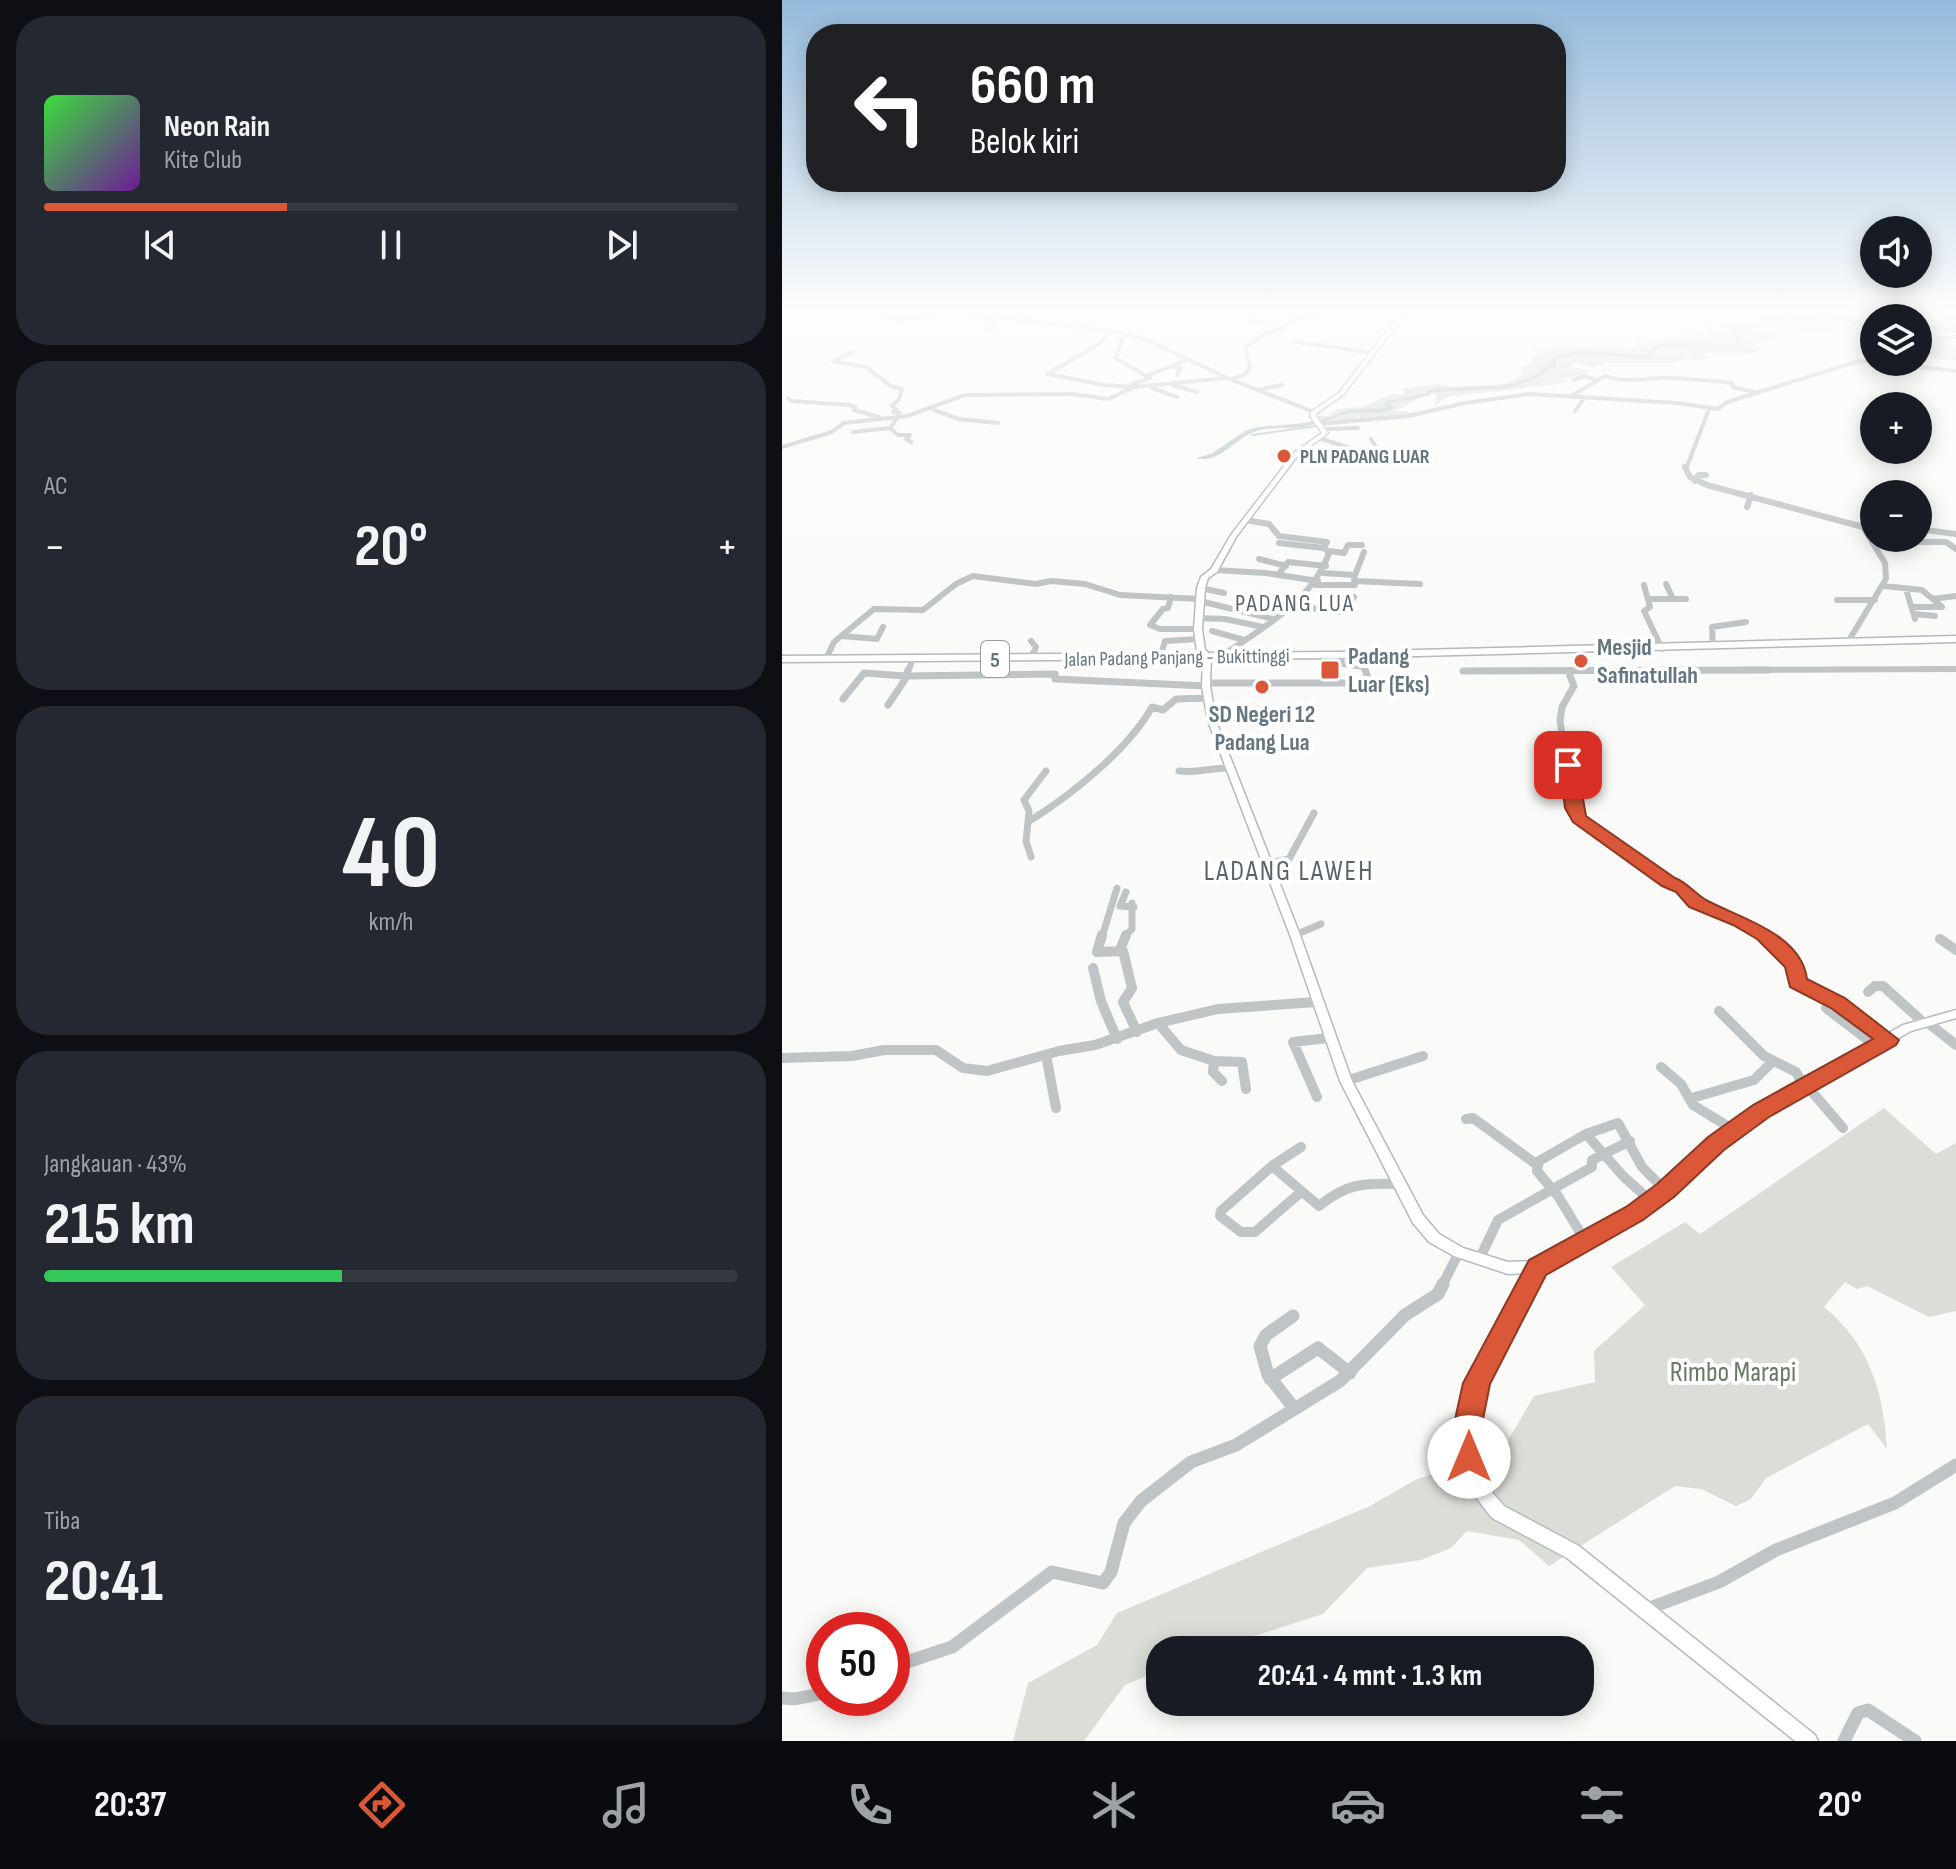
<!DOCTYPE html>
<html lang="id">
<head>
<meta charset="utf-8">
<style>
	body { margin:0; font-family:"Sofia Sans Condensed",sans-serif; background:#242831; color:#f1f3f6; height:100vh; display:flex; flex-direction:column; font-size:30px; white-space:nowrap }
	* { box-sizing:border-box; margin:0 }
	p { font-size:26px; color:#9ea1a6 }
	.icon { flex:none; width:44px; height:44px; fill:none; stroke:currentColor; stroke-width:2; stroke-linecap:round; stroke-linejoin:round }
	.map { position:relative; flex:1; overflow:hidden }
	.details { display:flex; flex-direction:column; gap:16px; padding:16px; background:#0d0f14; width:782px }
	.details>* { flex:none }
	.hud { position:absolute; left:24px; top:24px; width:760px; height:168px; border-radius:32px; box-shadow:0 4px 20px #0003; background:#202124; color:#fff; overflow:hidden }
	.buttons { position:absolute; left:1078px; top:216px; display:grid; gap:16px }
	.buttons a { display:grid; place-items:center; width:72px; height:72px; border-radius:50%; background:#171b24; box-shadow:0 4px 20px #0003; font-size:40px }
	.speed { position:absolute; left:24px; top:1612px; display:flex; gap:16px; font-size:40px; font-weight:700; text-align:center }
	.speed>* { display:grid; place-content:center; width:104px; height:104px; border-radius:50%; background:#171b24; box-shadow:0 4px 20px #0003; line-height:1 }
	.speed .limit { border:12px solid #d22; background:#fff; color:#111 }
	.pin { position:absolute; display:grid; place-items:center; width:68px; height:68px; color:#fff; margin:-34px; border-radius:16px; box-shadow:0 4px 12px #0006 }
	.me { position:absolute; width:88px; margin:-44px; rotate:0deg; stroke-linejoin:round; filter:drop-shadow(0 0 6px #0008) }
	.turn { display:flex; align-items:center; gap:28px; height:168px; padding:0 32px; font-size:36px }
	.turn .icon { width:104px; height:104px; stroke-width:2.5 }
	.turn b { display:block; font-size:56px; line-height:68px }
	.big { font-size:60px; font-weight:700; line-height:1.1 }
	.details .card { flex:1; display:flex; flex-direction:column; justify-content:center; gap:12px; min-width:0; padding:0 28px; border-radius:32px; background:#242831 }
	.details .dial { align-items:center; gap:0 }
	.dial b { font-size:104px; line-height:1 }
	.song { display:flex; align-items:center; gap:24px }
	.cover { width:96px; height:96px; border-radius:12px; background:linear-gradient(135deg,hsl(120 70% 55%),hsl(280 70% 35%)) }
	.played { height:8px; border-radius:4px; background:linear-gradient(90deg,#da5737 35%,#363941 35%) }
	.keys { display:flex; justify-content:space-around; direction:ltr }
	.heat { display:flex; justify-content:space-between; align-items:center; font-size:44px; direction:ltr }
	.charge { height:12px; border-radius:6px; background:linear-gradient(90deg,#34c759 43%,#363941 0) }
	.trip { position:absolute; left:364px; top:1636px; width:448px; height:80px; border-radius:32px; background:#171b24; box-shadow:0 4px 20px #0003; font-weight:700; line-height:80px; text-align:center }
	.dock { display:flex; height:128px; justify-content:space-around; align-items:center; background:#090b0e; color:#9ea1a6 }
	.dock .icon { width:56px; height:56px }
	.dock .current { color:#da5737 }
	.dock b { font-size:36px; color:#f1f3f6 }
	main { display:flex; flex:1; min-height:0 }
	.map>svg:first-child { display:block }
</style>
</head>
<body>
<main>
<section class="details">
<div class="card">
<div class="song"><i class="cover"></i><div><b>Neon Rain</b><p>Kite Club</p></div></div>
<div class="played"></div>
<div class="keys"><svg class="icon" aria-label="previous" viewBox="0 0 24 24"><path d="M18 5L8 12l10 7zM5 5v14"/></svg><svg class="icon" aria-label="pause" viewBox="0 0 24 24"><path d="M8 5v14M16 5v14"/></svg><svg class="icon" aria-label="next" viewBox="0 0 24 24"><path d="M6 5l10 7-10 7zM19 5v14"/></svg></div>
</div>
<div class="card"><p>AC</p>
<div class="heat"><a>−</a><b class="big">20°</b><a>+</a></div>
</div>
<div class="card dial"><b>40</b><p>km/h</p></div>
<div class="card"><p>Jangkauan · 43%</p><b class="big">215 km</b><div class="charge"></div></div>
<div class="card"><p>Tiba</p><b class="big">20:41</b></div>
</section>
<div class="map">
<svg width="1174" height="1741" viewBox="0 0 1174 1741">
	<rect width="100%" height="100%" fill="#fafaf8"/>
	<path fill="#daded7" d="M85,313H211L214,329H202L201,321L177,315L114,322Z
		M1000,313H1136L1092,318V325L1072,324L1069,329L997,335L991,337L993,340L973,342L971,345L980,349L969,354L926,353L920,355L931,359L912,360L906,357L893,363H825L813,367L793,363L788,367L806,370L803,373L806,374L781,378L778,379L784,381L778,384L664,397L652,407L655,396L648,392L611,412L624,411L628,414L545,423L538,426L529,416H546L554,409L579,407L611,394L620,395L623,392L618,390L624,388L659,384L660,386L671,387L713,385L725,383L740,374L739,367L750,363L748,360L758,352L750,349L825,345L852,349L858,346L852,342C862,343 919,334 926,330L925,326L938,328L982,316L1005,318Z
		M1151,313H1174V332L1156,333L1169,338H1151L1174,347V361L1136,357V324L1158,327L1157,321L1161,318Z
		M1102,1108L1154,1154L1174,1143V1311L1147,1317L1085,1286L1075,1289L1063,1282L1042,1307C1087,1343 1102,1393 1105,1449L1086,1424L984,1478L969,1499L954,1506L919,1489L893,1486L767,1566L737,1540L685,1531L669,1548L639,1560L585,1568L541,1614L428,1650H378V1670L343,1685L302,1741H231L246,1683L315,1645L335,1613L588,1506L633,1480L721,1449L752,1396L813,1382L812,1351L863,1305L829,1267L903,1222L918,1234Z"/>
	<g fill="none" stroke-linecap="round" stroke-linejoin="round">
		<path stroke="#b8c4c8" stroke-width="2" d="M470,435L535,426"/>
		<path fill="#b8c4c8" fill-rule="evenodd" d="M1074,313H1081L1052,325L985,323L955,334L960,339L955,345L877,347L864,359C834,358 802,347 774,360V366L751,380L724,389L651,392L646,396L610,403L609,405L612,408C598,417 579,410 564,414C550,418 537,424 522,427C508,429 493,427 479,430C455,434 439,465 414,458L429,454L463,431L476,427L522,423L546,418L564,410L604,408H605L603,405L606,401L642,394L650,388L724,385L747,378L769,364V358C800,345 831,355 863,355L876,344L952,343L955,339L950,332L985,321L1051,323Z"/>
		<g stroke="#b5babe" stroke-width="3">
			<path id="major" d="M619,313H624L561,395L535,413L534,416L546,433L545,434L516,455L454,537L435,572L426,578L423,588L420,629L423,650L429,655L428,686L434,721L518,935L570,1081L641,1215L657,1234L681,1248L726,1262L753,1261L847,1210L948,1127L996,1095L1121,1025L1174,1010V1018L1129,1031L1004,1101L956,1133L857,1218L760,1271L708,1369L698,1399L694,1424L695,1457L708,1490L722,1506L797,1546L1033,1735L1036,1741H1013L785,1558L710,1518L696,1500L679,1457L678,1424L682,1399L696,1362L745,1273L726,1274L672,1256L647,1242L631,1223L558,1081L508,935L426,721L420,686L421,656L415,651L412,629L415,588L419,577L429,569L449,535L512,453L540,433L528,416L530,411L557,393Z"/>
		</g>
		<g stroke="#b5b9bc" stroke-width="3">
			<path id="highway" d="M1174,636V642L556,658L0,662V656L556,652Z"/>
		</g>
		<path stroke="#bfc4c7" stroke-width="4" d="M190,313L339,333L365,340L445,378L532,412
			M1040,313L1092,329
			M468,319L502,327
			M1136,325L1174,331
			M327,332L318,343L266,374L322,385L352,387
			M342,335L333,358L368,378L350,384
			M1156,340L1174,337
			M510,341L589,353
			M71,352L51,361L84,367L109,386L120,389L117,399L110,406L114,409L111,412L118,413
			M1096,362L1174,371
			M388,366L399,368L395,375
			M364,376L405,360
			M450,379L462,375L468,368L463,347L485,333L501,329L506,321L540,313
			M791,380L802,376L815,380
			M391,385L415,392
			M370,388L395,397
			M475,390L500,385
			M791,395L823,376C843,384 866,377 887,378C908,379 929,380 950,383L951,387L976,393
			M6,398L10,401L67,405L73,407L72,410L97,417
			M152,410L177,419L216,423
			M793,411L803,397
			M116,417L108,428L116,435H128L124,439L129,442
			M537,424L626,416L683,403L747,394L895,403L936,409L945,402L1077,361L1092,362
			M543,429L576,428
			M71,432L108,428
			M537,438L577,451L574,458
			M0,447L50,432L62,423L125,416L183,395L290,394L326,399L352,387L445,378
			M577,451L596,450L589,439
			M904,469L927,409"/>
		<path stroke="#bfc4c7" stroke-width="6" d="M903,467L908,477L925,485L1081,527L1103,563L1104,579L1066,642
			M913,481L916,475H924
			M965,507L969,495
			M1136,529L1174,534
			M1092,542H1164L1174,549
			M497,543L542,548
			M547,551L562,553L566,545H580
			M477,559L504,566
			M432,570L484,573L536,581
			M541,573L573,575
			M496,575L506,562L544,566
			M573,581L638,584
			M884,584L891,599
			M534,585H573L572,578L582,552
			M862,585L868,607L862,611L880,649
			M1102,586L1140,590L1160,607H1131
			M419,588L442,593
			M1124,589L1133,619
			M389,597L386,608L381,609L368,625L378,629H416
			M866,599H904
			M1150,599L1174,596
			M1055,600H1093
			M418,601L491,619
			M511,606L562,612L572,597
			M1133,614L1153,616
			M416,618L443,619L481,627
			M430,631L462,640
			M60,636L95,639L101,627
			M931,647L930,627L964,622
			M379,655L383,641L416,639
			M556,655L561,664L582,667L584,672
			M440,656C482,626 528,604 547,553L542,548L545,542L497,536L487,524L463,520
			M45,657L52,642L92,609L141,610L174,584L191,576L254,584L269,581L303,584L338,595L418,599
			M242,659L250,656L254,647L249,641
			M681,671L1174,669
			M126,672L131,658"/>
		<path stroke="#bfc4c7" stroke-width="7" d="M681,671L987,670
			M786,671L792,686L780,707L778,721L792,808L797,819L886,882C900,888 905,898 917,904C939,916 963,921 982,937
			M124,676L126,670
			M424,683H571L587,680L583,670
			M61,699L82,673L124,676L273,674V679L424,686
			M106,705L126,675
			M397,771C418,773 427,768 447,768
			M246,822L247,811L242,800L264,771
			M249,857L244,841L246,822C288,796 346,750 370,707L381,710L394,699L425,698
			M484,863L507,859L532,813
			M344,892L338,906L352,907
			M513,935L539,924
			M320,937L335,888
			M342,937L350,929V903"/>
		<path stroke="#bfc4c7" stroke-width="10" d="M320,935L315,952L341,951L350,988L341,1002L355,1032
			M980,935L1013,965L1015,982L1056,1003L1107,1040
			M1158,939L1174,950
			M338,950L344,935
			M311,968L319,1001L335,1039
			M1086,992L1093,986H1101L1142,1023
			M1044,1008L1095,1047
			M937,1011L982,1056L1014,1072L1022,1086
			M1145,1022L1174,1045
			M376,1023L399,1050L432,1061L431,1072L440,1081
			M264,1055L274,1108
			M0,1058L70,1056L102,1050H154L181,1068L205,1071L277,1051L313,1045L376,1023L436,1009L534,1002
			M432,1061L460,1062L464,1089
			M879,1067L899,1084L911,1105L952,1130
			M564,1081L641,1056
			M1024,1085L1061,1128
			M535,1097L511,1042L547,1038
			M910,1098L972,1080L990,1062
			M684,1119L691,1118L754,1164
			M804,1134L842,1177L869,1201
			M519,1147L490,1166L439,1211L438,1216L459,1232H473L519,1192
			M490,1166L537,1206C565,1183 582,1183 617,1184
			M804,1242L776,1196L755,1171L757,1161L804,1134L836,1123L860,1167L883,1190
			M697,1260L716,1220L810,1167V1160L848,1141
			M660,1286L677,1252"/>
		<path stroke="#bfc4c7" stroke-width="13" d="M511,1316L484,1335L478,1346L486,1375L512,1408
			M488,1379L536,1348L568,1373
			M865,1609L937,1582L994,1550L1113,1503L1174,1465
			M110,1667L170,1647L270,1572L321,1583L329,1572L342,1523L359,1501L409,1462L454,1445L558,1381L623,1315L656,1294L661,1284
			M0,1698L13,1699L42,1693
			M1062,1741L1076,1713L1086,1710L1133,1741"/>
		<use href="#major" fill="#fff" fill-rule="evenodd"/>
		<use href="#highway" fill="#fff" fill-rule="evenodd"/>
	</g>
	<linearGradient id="sky" x2="0" y2="1"><stop stop-color="#95badb"/><stop offset="0.56" stop-color="#fdfdfc"/><stop offset="1" stop-color="#fdfdfc" stop-opacity="0"/></linearGradient>
	<rect width="1174" height="557" fill="url(#sky)"/>
	<path fill="#da5737" stroke="#8e3924" stroke-width="2" d="M786,760L795,765L804,816L893,878C906,883 912,893 924,900C957,918 1019,933 1025,979L1063,998L1117,1040L1114,1045L987,1117L942,1150L892,1197L861,1220L764,1275L708,1384L700,1424L701,1457L697,1467L687,1471L677,1467L673,1457L672,1424L681,1383L747,1260L844,1207L875,1184L926,1137L971,1105L1091,1039L1049,1008L1008,987L1003,967L975,939L951,925L907,907L894,892L880,886L791,822L783,808L778,765Z"/>
	<g fill="#da5737" stroke="#fff" stroke-width="3">
		<circle cx="502" cy="456" r="8"/>
		<circle cx="799" cy="661" r="8"/>
		<rect x="538" y="660" width="20" height="20" rx="4"/>
		<circle cx="480" cy="687" r="8"/>
	</g>
	<g text-anchor="middle" stroke-width="8" stroke-linejoin="round" paint-order="stroke">
		<g font-size="20" font-weight="bold" fill="#667681" stroke="#fff" text-anchor="start">
			<text x="518" y="463">PLN PADANG LUAR</text>
		</g>
		<g font-size="20" fill="#667681" stroke="#fff">
			<text transform="translate(395 657) rotate(-1)" y="7">Jalan Padang Panjang - Bukittinggi</text>
		</g>
		<rect fill="#fff" stroke="#949fa7" stroke-width="2" x="199" y="641" width="28" height="36" rx="6"/>
		<g font-size="22" font-weight="bold" fill="#667681">
			<text x="213" y="667">5</text>
		</g>
		<g font-size="24" letter-spacing="2" fill="#58646c" stroke="#fff">
			<text x="513" y="611">PADANG LUA</text>
		</g>
		<g font-size="24" font-weight="bold" fill="#667681" stroke="#fff" text-anchor="start">
			<text x="815" y="655">Mesjid<tspan x="815" dy="28">Safinatullah</tspan></text>
			<text x="566" y="664">Padang<tspan x="566" dy="28">Luar (Eks)</tspan></text>
			<text x="480" y="722" text-anchor="middle">SD Negeri 12<tspan x="480" dy="28">Padang Lua</tspan></text>
		</g>
		<g font-size="28" letter-spacing="2" fill="#58646c" stroke="#fff">
			<text x="507" y="880">LADANG LAWEH</text>
		</g>
		<g font-size="28" fill="#697965" stroke="#fff">
			<text x="951" y="1381">Rimbo Marapi</text>
		</g>
	</g>
</svg>
<div class="buttons">
<a><svg class="icon" aria-label="sound" viewBox="0 0 24 24"><path d="M4 9h4l5-4v14l-5-4H4zM17 9q2 3 0 6"/></svg></a>
<a><svg class="icon" aria-label="layers" viewBox="0 0 24 24"><path d="M12 4l9 5-9 5-9-5zM3 14l9 5 9-5"/></svg></a>
<a>+</a>
<a>−</a>
</div>
<div class="speed"><div class="limit">50</div></div>
<div class="pin" style="left:786px;top:765px;background:#d93025"><svg class="icon" aria-label="arrive" viewBox="0 0 24 24"><path d="M6 21V4h12l-3 4 3 4H6"/></svg></div>
<svg class="me" style="left:687px;top:1457px" viewBox="-20 -20 40 40"><circle r="19" fill="#fff"/><path d="M0-13L10 11 0 6-10 11z" fill="#da5737"/></svg>
<div class="trip">20:41 · 4 mnt · 1.3 km</div>
<div class="hud">
<div class="turn"><svg class="icon" aria-label="left" viewBox="0 0 24 24"><path d="M17 20v-9H6M10 6l-5 5 5 5"/></svg><div><b>660 m</b>Belok kiri</div></div>
</div>
</div>
</main>
<nav class="dock">
<b>20:37</b>
<svg class="icon current" aria-label="directions" viewBox="0 0 24 24"><path d="M12 3l9 9-9 9-9-9zM9 14v-3h6M13 9l2 2-2 2"/></svg>
<svg class="icon" aria-label="music" viewBox="0 0 24 24"><path d="M9 18V5l10-2v13"/><circle cx="6" cy="18" r="3"/><circle cx="16" cy="16" r="3"/></svg>
<svg class="icon" aria-label="phone" viewBox="0 0 24 24"><path d="M5 4h4l2 5-3 2q2 4 5 5l2-3 5 2v4C11 20 4 13 5 4z"/></svg>
<svg class="icon" aria-label="climate" viewBox="0 0 24 24"><path d="M12 3v18M4 7l16 10M4 17L20 7"/></svg>
<svg class="icon" aria-label="car" viewBox="0 0 24 24"><path d="M5 17H2v-5l4-1 3-4h7l3 4 3 1v5h-3M9 17h6M6 11h13"/><circle cx="7" cy="17" r="2"/><circle cx="17" cy="17" r="2"/></svg>
<svg class="icon" aria-label="filters" viewBox="0 0 24 24"><path d="M4 7h16M4 17h16"/><circle cx="9" cy="7" r="2"/><circle cx="15" cy="17" r="2"/></svg>
<b>20°</b>
</nav>
</body>
</html>
